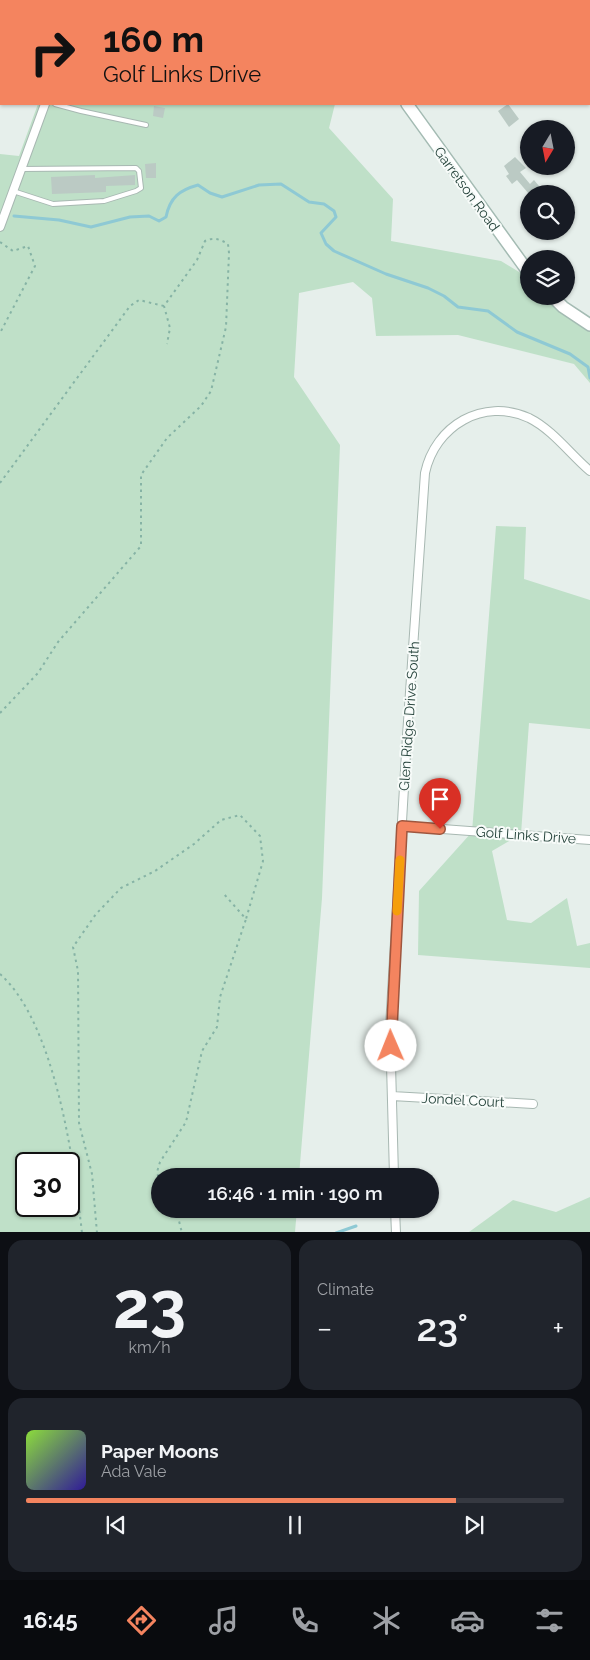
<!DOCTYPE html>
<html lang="en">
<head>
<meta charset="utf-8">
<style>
	body { margin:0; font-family:Raleway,sans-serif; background:#20242c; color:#f1f3f6; height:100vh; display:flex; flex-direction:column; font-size:19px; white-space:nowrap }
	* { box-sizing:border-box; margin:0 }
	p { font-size:16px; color:#9ea1a6 }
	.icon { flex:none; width:28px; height:28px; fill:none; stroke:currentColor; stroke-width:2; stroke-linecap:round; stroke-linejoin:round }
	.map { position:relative; height:1232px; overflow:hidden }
	.side { display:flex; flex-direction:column; gap:8px; padding:8px; background:#0d0f14; flex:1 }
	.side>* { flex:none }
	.hud { position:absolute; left:0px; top:0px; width:590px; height:105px; box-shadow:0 1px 4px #0004; background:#f4845f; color:#111; overflow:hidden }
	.needle { width:32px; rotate:190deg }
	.fabs { position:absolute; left:520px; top:120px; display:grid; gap:10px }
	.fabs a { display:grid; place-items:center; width:55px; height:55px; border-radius:50%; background:#171b24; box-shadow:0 1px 4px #0004; font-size:25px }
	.speed { position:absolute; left:15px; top:1152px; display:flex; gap:10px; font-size:25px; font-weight:700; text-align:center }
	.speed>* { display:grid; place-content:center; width:65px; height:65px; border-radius:50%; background:#171b24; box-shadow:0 1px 4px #0004; line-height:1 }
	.speed .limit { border:2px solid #111; border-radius:8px; background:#fff; color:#111 }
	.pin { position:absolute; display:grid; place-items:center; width:42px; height:42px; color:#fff; margin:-51px -21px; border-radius:50% 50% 50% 0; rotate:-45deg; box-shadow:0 0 5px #0007 }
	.pin .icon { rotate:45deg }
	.me { position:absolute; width:55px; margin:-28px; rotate:359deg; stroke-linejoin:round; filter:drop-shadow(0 0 4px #0008) }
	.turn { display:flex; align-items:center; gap:18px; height:105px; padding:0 20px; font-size:22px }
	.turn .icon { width:65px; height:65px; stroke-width:2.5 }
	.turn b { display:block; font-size:35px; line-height:42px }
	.big { font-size:38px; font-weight:600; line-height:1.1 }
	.side .widget { flex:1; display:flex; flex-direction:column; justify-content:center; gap:8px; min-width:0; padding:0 18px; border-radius:15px; background:#20242c }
	.side .dial { align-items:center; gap:0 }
	.dial b { font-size:65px; line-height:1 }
	.song { display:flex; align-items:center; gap:15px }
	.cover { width:60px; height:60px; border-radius:8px; background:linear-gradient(135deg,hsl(90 70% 55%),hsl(250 70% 35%)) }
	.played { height:5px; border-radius:2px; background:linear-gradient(90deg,#f4845f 80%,#363941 80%) }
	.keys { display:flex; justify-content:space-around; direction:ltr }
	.heat { display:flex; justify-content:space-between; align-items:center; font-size:28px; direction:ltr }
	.side .tiles { flex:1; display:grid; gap:8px; grid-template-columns:1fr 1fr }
	.widget:last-child { grid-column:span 2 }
	.trip { position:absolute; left:151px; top:1168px; width:288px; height:50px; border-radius:25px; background:#171b24; box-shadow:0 1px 4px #0004; font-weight:600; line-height:50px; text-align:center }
	.tabs { display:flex; height:80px; justify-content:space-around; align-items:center; background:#090b0e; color:#9ea1a6 }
	.tabs .icon { width:35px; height:35px }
	.tabs .on { color:#f4845f }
	.tabs b { font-size:22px; color:#f1f3f6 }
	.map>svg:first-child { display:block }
</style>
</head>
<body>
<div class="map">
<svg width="590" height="1233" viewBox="0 0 590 1233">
	<rect width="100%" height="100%" fill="#e6efeb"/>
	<path fill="#bfe0c8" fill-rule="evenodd" d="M75,0H318L320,1H75Z
		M38,104H335L329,128L393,199L391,241L501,261L529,278V296H557L590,317V383L574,364L458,335L376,336L372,298L353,282L299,293L294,377L340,445L322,898L299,1176H160V1209H297L295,1232L0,1233V154L19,156ZM26,1164H69V1206H26Z
		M496,526L526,527L524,579L590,600V729L529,723L521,834L492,851L507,920L531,923L567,898L577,946L590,943V968L418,955L419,891L472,832Z
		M590,1197V1232H469L513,1200L556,1212Z"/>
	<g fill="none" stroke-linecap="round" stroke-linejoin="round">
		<path stroke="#8ec9d4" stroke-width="3" d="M14,216L59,220L91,227L130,217L149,216L159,221L166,217C170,197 180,190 198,185L210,193L222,197L259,185L281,184L309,202L324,204L334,211L336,217L321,233L326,244L334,251L386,274L428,288L444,296L458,307L488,311L517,332L570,354L588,367L590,378
			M336,1233L356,1226"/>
	</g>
	<path fill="#bbcac4" d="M508,104L519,119L509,127L498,111Z
		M154,106L165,108L163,118L153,116Z
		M515,157L526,168L520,172L530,184L534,180L539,186L556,187L549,194H529L517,180L512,184L506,176L509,174L504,166Z
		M156,163V178H146L145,164Z
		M95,175V178L135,175V185L106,186V192L52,194L51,177Z"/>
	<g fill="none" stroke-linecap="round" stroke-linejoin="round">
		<g stroke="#a8b8b2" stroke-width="6">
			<path id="lane" d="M384,1L385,0
				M55,104L81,111L146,125
				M13,191L53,204L104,201L136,191L141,188L139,171L136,168L21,169"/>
		</g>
		<g stroke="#a8b8b2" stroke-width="10">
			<path id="street" d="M81,1V0
				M0,88H1
				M0,227L45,104
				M402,826L590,840
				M392,1096L533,1104
				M394,1176L390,1027L407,736L425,473C435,426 483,397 529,418C553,430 570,454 590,471
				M395,1209L396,1233"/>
		</g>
		<g stroke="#a4bbb3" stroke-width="14">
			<path id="secondary" d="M330,0L331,1
				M407,104L529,273
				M552,296L563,307L590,325"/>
		</g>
		<path stroke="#86b3a5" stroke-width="2" stroke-dasharray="2.5 4" stroke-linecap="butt" d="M0,242L13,251L28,246L35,266L0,333
			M0,483L130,306L139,300L164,306
			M0,713L38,673L58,642L141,546V475L167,438L201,406L211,391L226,327L229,253L228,244C220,239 213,237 205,241L197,260L164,306L170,328L167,344
			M0,974C55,1023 74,1161 82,1233
			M160,1183L157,1172L160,1162L186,1122L202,1051L217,1027L220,997L246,919
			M176,1209L182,1233
			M97,1233L92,1174L79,1123L78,971L73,947L96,914L121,888L155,871L194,844L221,820L240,815L260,836L263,861L246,919L223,893"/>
		<use href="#lane" stroke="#fff" stroke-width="4"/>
		<use href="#street" stroke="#fff" stroke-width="8"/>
		<use href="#secondary" stroke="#fff" stroke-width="11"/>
	</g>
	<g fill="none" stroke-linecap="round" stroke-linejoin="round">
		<g stroke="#9f563e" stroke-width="12">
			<path id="route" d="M391,1046L402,826L440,829"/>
		</g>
		<use href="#route" stroke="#f4845f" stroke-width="9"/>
		<path stroke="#f59e0b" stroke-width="9" d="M397,911L400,860"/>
	</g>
	<g text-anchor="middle" stroke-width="4" stroke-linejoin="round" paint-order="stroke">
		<g font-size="14" fill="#24423a" stroke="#f7fbf9">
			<text transform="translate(467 189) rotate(54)" y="5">Garretson Road</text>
			<text transform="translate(409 716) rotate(-86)" y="5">Glen Ridge Drive South</text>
			<text transform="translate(526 835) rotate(4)" y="5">Golf Links Drive</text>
			<text transform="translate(463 1100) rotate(3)" y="5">Jondel Court</text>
		</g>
	</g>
</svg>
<div class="fabs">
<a><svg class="needle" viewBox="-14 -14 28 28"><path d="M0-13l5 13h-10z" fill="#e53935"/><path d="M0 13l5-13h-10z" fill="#9ea1a6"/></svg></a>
<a><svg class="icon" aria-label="search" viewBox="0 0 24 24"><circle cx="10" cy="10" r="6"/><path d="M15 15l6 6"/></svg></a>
<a><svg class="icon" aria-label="layers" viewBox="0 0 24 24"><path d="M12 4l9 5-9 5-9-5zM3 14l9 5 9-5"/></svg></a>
</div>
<div class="speed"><div class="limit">30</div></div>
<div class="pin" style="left:440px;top:829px;background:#d93025"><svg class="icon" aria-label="arrive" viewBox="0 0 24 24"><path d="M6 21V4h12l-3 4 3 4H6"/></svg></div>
<svg class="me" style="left:391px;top:1046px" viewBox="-20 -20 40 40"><circle r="19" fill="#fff"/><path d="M0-13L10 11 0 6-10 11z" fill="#f4845f"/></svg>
<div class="trip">16:46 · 1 min · 190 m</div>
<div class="hud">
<div class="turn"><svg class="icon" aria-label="right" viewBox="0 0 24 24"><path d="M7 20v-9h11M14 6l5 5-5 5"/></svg><div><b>160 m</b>Golf Links Drive</div></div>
</div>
</div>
<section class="side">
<div class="tiles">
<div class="widget dial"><b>23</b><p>km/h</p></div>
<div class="widget"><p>Climate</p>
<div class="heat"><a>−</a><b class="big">23°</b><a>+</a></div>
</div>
<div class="widget">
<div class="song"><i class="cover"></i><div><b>Paper Moons</b><p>Ada Vale</p></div></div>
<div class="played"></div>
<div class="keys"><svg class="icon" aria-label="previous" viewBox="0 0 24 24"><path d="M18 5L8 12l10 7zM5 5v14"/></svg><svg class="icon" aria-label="pause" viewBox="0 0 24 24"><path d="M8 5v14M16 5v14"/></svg><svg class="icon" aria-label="next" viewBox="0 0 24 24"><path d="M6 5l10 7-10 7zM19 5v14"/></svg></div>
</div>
</div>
</section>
<nav class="tabs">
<b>16:45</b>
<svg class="icon on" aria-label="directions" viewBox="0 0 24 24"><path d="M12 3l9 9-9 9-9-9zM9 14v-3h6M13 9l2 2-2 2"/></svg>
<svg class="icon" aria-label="music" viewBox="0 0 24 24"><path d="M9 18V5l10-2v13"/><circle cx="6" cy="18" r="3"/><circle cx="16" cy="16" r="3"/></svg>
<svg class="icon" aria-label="phone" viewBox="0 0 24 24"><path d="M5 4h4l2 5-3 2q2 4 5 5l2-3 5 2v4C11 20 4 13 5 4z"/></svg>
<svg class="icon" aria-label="climate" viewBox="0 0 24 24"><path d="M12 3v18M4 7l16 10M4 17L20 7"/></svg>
<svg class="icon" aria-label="car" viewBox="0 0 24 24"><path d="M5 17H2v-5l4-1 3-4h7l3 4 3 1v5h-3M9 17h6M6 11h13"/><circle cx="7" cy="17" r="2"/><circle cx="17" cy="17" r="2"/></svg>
<svg class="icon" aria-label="filters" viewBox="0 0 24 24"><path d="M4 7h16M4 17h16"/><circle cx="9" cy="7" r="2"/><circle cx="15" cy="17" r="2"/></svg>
</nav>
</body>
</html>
